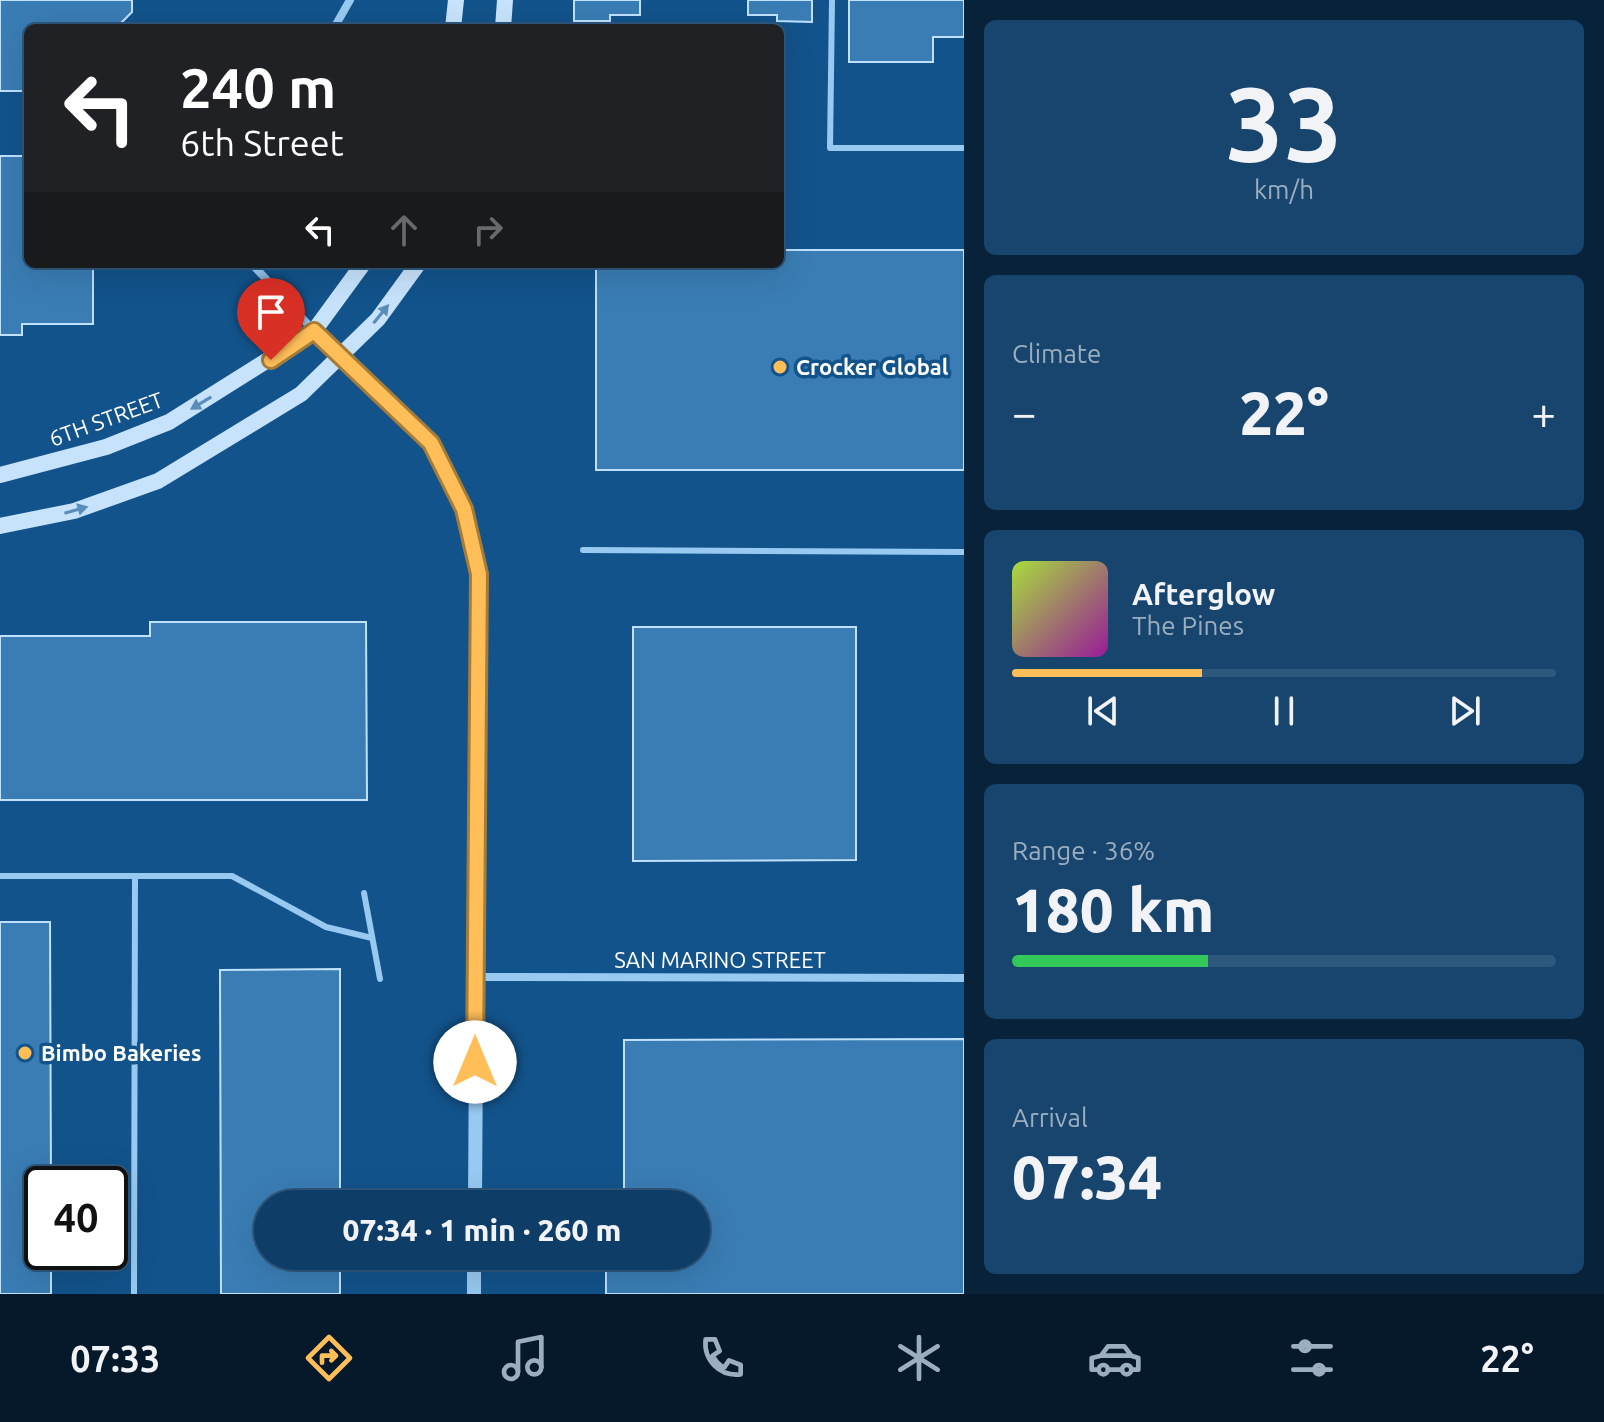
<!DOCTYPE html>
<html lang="en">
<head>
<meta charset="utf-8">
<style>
	body { margin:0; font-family:Ubuntu,sans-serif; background:#17456e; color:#f1f3f6; height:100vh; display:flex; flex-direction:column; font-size:30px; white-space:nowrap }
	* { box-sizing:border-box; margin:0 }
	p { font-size:26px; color:#9baec0 }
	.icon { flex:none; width:44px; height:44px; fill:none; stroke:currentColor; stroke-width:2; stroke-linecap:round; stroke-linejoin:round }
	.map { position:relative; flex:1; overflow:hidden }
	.side { display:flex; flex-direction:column; gap:20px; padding:20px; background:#082239; width:640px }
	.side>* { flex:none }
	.hud { position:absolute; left:24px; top:24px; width:760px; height:244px; border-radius:12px; box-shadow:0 8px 32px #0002,0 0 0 2px #2e577c; background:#202124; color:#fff; overflow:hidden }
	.speed { position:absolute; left:24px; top:1166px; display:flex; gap:16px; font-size:40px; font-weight:700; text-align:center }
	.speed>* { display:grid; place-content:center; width:104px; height:104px; border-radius:50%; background:#0e3e68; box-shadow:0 8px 32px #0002,0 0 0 2px #2e577c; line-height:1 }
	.speed .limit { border:4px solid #111; border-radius:12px; background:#fff; color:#111 }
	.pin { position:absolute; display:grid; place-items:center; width:68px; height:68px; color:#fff; margin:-82px -34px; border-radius:50% 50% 50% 0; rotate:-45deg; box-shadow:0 0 8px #0007 }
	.pin .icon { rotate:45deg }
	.me { position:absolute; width:88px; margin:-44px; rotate:0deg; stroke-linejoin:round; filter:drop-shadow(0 0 6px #0008) }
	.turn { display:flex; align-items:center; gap:28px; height:168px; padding:0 24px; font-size:36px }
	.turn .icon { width:104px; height:104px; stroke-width:2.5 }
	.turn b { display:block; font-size:56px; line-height:68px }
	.lanes { display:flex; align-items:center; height:76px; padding:0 24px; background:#0003; justify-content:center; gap:40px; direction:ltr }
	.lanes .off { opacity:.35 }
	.big { font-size:60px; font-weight:800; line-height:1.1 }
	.side .card { flex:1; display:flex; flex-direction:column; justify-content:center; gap:12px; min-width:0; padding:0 28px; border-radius:12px; background:#17456e }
	.side .dial { align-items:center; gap:0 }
	.dial b { font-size:104px; line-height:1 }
	.song { display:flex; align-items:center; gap:24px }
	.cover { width:96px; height:96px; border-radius:12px; background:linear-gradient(135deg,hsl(80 70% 55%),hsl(300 70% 35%)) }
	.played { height:8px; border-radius:4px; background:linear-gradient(90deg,#ffbe58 35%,#2e577c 35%) }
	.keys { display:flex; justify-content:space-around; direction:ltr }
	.heat { display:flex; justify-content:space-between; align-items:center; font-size:44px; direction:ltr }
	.charge { height:12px; border-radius:6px; background:linear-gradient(90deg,#34c759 36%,#2e577c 0) }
	.trip { position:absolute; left:254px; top:1190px; width:456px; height:80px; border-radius:40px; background:#0e3e68; box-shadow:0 8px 32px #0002,0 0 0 2px #2e577c; font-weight:800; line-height:80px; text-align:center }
	.menu { display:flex; height:128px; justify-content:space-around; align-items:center; background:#06192a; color:#9baec0 }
	.menu .icon { width:56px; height:56px }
	.menu .on { color:#ffbe58 }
	.menu b { font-size:36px; color:#f1f3f6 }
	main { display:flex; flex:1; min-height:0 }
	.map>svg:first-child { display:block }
</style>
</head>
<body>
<main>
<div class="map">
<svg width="964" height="1294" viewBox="0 0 964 1294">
	<rect width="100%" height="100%" fill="#12538b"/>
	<path fill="#3a7db4" stroke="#bfe1fc" stroke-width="2" d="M0,0H132V12L116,28H28V91H0Z
		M574,0H640V15H610V21H574Z
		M748,0H812V22L777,21V15H748Z
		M849,0H964V37H933V62H849Z
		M0,156H28V264H93V324H22V335H0Z
		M780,250H964V470H596V264H780Z
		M150,622H366L367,800H0V636H150Z
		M633,627H856V860L633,861Z
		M0,922H50L51,1184H42V1252H51V1294H0Z
		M340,969V1204H268V1256H340V1294H221L220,970Z
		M964,1039V1294H606V1256H696V1204H624V1040Z"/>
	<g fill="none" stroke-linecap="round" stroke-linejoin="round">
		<path stroke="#98c9f1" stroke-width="6" d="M832,0L830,148H964
			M583,550L964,552
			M0,876H232L326,927L372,938
			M364,893L380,979
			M134,1294L135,876"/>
		<path stroke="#98c9f1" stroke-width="8" d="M334,28L350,0
			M252,264L338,357
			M476,977L964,978"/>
		<path stroke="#98c9f1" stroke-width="14" d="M338,357L431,443L464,509L479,574L475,1204
			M474,1294V1256"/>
		<path stroke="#c7e3fc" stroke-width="16" d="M453,28L456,0
			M503,28L505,0
			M0,475L106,447L169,422L314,331L363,264
			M0,526L74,511L158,481L301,394L378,319L418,264"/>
	</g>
	<defs><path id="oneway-solid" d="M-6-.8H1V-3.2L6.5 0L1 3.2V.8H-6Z" transform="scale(2)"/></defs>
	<g fill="#5a8db8">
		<use href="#oneway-solid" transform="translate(381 314) rotate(-51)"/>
		<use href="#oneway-solid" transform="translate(201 403) rotate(149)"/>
		<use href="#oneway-solid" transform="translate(76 510) rotate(-16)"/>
	</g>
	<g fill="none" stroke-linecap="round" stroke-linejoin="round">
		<g stroke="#a67c39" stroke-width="20">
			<path id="route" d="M271,360L314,331L431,443L464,509L479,574L475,1062"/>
		</g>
		<use href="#route" stroke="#ffbe58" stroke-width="14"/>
	</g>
	<g fill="#ffbe58" stroke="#12538b" stroke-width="3">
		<circle cx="780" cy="367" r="8"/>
		<circle cx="25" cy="1053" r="8"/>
	</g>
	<g text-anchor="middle" stroke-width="7" stroke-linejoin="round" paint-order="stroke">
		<g font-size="22" font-weight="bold" fill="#fff" stroke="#12538b" text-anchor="start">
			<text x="796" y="375">Crocker Global</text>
			<text x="41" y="1061">Bimbo Bakeries</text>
		</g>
		<g font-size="22" fill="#fff" stroke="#12538b">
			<text transform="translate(106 419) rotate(-20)" y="8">6TH STREET</text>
			<text x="720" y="968">SAN MARINO STREET</text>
		</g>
	</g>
</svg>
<div class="speed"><div class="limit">40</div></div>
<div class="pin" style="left:271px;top:360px;background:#d93025"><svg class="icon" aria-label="arrive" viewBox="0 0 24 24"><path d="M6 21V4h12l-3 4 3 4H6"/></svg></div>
<svg class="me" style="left:475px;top:1062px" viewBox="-20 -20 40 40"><circle r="19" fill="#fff"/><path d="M0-13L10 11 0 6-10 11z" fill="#ffbe58"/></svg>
<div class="trip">07:34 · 1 min · 260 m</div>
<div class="hud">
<div class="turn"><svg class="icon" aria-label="left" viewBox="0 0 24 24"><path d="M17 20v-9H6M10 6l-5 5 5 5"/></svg><div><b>240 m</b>6th Street</div></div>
<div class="lanes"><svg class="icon" aria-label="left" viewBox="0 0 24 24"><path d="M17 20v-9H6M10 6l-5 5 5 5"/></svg><svg class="icon off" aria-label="ahead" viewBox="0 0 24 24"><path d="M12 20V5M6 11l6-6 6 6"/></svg><svg class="icon off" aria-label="right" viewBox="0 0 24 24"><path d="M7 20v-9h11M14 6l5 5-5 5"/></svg></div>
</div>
</div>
<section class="side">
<div class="card dial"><b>33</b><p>km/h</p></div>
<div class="card"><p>Climate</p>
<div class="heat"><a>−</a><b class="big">22°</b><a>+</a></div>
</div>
<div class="card">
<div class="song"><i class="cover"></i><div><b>Afterglow</b><p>The Pines</p></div></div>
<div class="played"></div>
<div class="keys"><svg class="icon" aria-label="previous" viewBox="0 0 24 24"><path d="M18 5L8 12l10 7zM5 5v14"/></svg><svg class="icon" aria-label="pause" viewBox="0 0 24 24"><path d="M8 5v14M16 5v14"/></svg><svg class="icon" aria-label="next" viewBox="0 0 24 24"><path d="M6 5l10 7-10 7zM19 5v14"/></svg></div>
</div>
<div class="card"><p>Range · 36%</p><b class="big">180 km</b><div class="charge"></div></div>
<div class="card"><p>Arrival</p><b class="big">07:34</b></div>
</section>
</main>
<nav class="menu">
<b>07:33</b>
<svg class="icon on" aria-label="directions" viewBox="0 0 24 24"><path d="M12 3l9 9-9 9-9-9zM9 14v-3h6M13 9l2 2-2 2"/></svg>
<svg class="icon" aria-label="music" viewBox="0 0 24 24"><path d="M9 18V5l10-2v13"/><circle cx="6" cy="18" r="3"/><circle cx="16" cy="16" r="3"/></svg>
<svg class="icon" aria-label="phone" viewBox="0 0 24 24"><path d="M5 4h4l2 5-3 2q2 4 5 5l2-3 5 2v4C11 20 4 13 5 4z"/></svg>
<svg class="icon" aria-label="climate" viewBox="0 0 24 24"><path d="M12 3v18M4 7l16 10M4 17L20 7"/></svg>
<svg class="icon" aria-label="car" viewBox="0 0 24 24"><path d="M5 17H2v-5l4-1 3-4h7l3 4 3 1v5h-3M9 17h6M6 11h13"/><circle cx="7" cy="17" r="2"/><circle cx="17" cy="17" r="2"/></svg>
<svg class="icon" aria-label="filters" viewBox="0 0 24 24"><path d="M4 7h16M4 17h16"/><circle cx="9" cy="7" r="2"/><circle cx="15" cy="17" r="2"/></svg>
<b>22°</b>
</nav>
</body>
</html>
